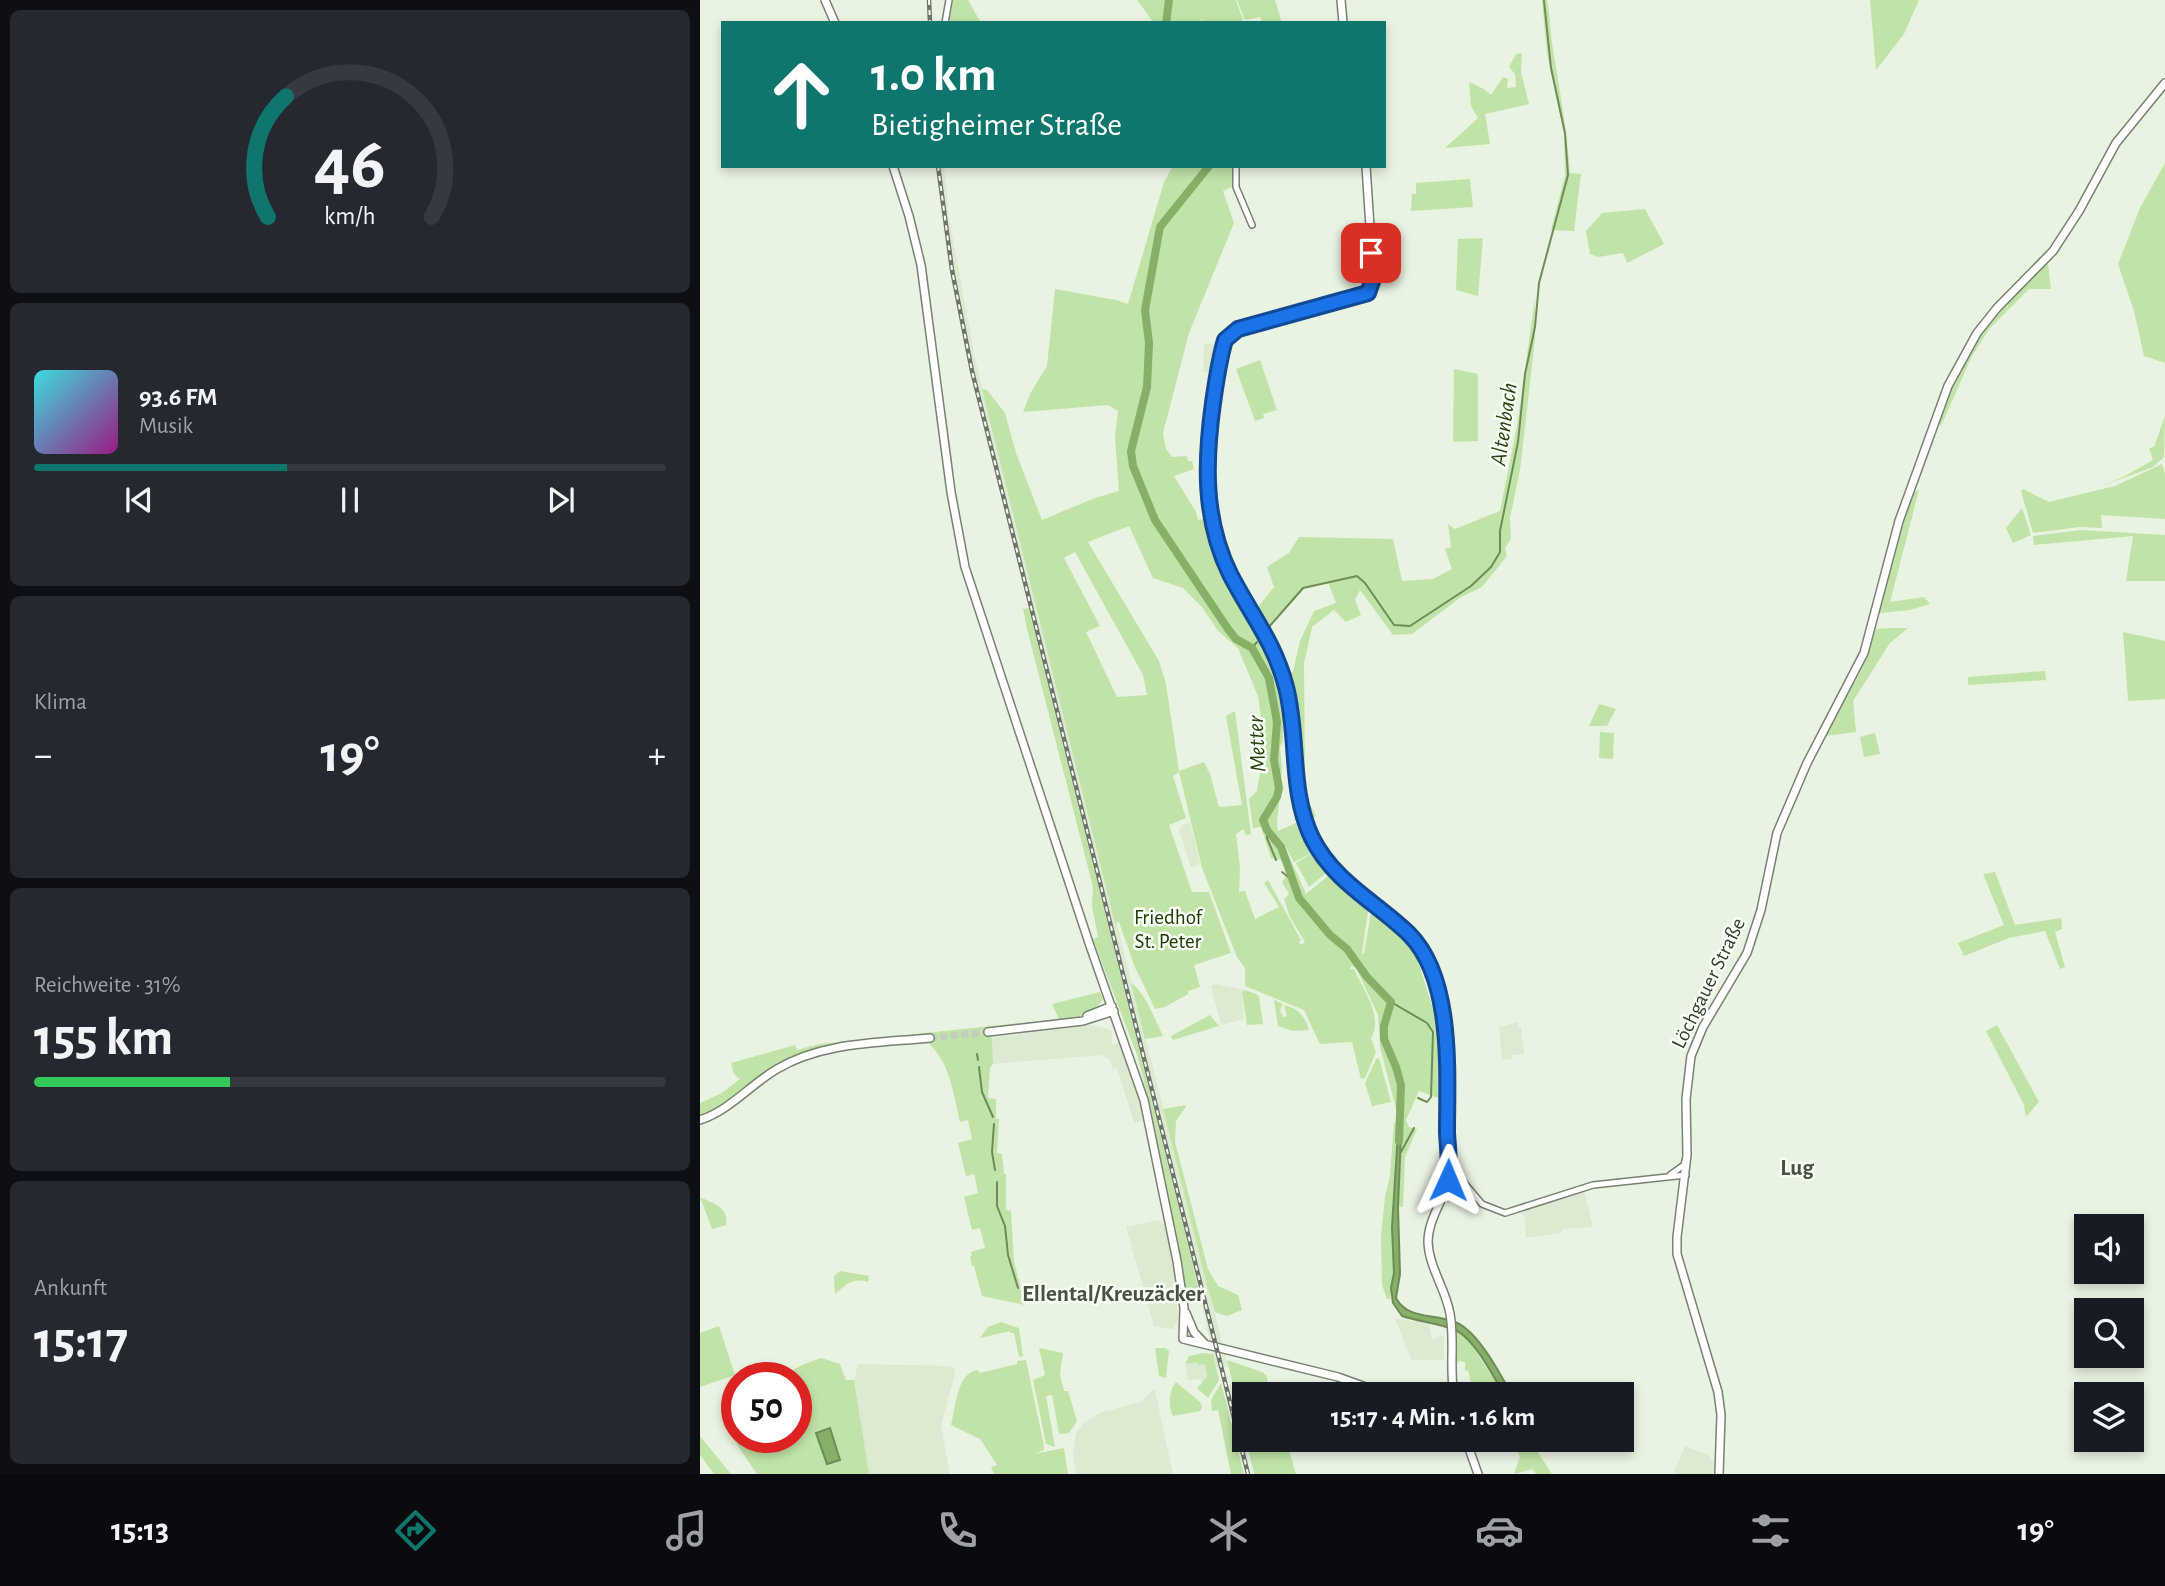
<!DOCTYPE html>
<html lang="de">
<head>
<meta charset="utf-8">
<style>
	body { margin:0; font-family:"Alegreya Sans",sans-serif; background:#242831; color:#f1f3f6; height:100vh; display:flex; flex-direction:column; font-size:26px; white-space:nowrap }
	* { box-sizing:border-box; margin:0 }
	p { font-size:23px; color:#9ea1a6 }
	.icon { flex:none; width:38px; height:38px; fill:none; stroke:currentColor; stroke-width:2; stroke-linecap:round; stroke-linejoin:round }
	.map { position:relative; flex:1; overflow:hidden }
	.drawer { display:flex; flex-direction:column; gap:10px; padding:10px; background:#0d0f14; width:700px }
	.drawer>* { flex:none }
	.top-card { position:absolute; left:21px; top:21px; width:665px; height:147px; border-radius:0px; box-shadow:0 4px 10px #0003; background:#0f766e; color:#fff; overflow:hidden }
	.tools { position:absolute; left:1374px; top:1214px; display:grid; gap:14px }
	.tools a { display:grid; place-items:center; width:70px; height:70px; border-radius:0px; background:#171b24; box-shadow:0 4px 10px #0003; font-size:35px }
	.speed { position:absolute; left:21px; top:1362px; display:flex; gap:14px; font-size:35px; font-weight:700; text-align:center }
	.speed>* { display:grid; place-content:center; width:91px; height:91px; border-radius:50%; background:#171b24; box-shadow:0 4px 10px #0003; line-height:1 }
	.speed .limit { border:10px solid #d22; background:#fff; color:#111 }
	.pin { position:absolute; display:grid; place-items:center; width:60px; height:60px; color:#fff; margin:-30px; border-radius:14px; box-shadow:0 4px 10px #0006 }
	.me { position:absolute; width:77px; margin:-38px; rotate:1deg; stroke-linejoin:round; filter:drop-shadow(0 0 5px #0008) }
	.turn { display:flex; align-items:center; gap:24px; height:147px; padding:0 35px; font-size:32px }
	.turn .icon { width:91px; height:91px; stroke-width:2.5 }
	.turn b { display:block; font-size:49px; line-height:60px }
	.big { font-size:52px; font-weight:700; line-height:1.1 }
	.drawer .card { flex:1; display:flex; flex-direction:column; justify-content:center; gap:10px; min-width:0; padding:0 24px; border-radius:10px; background:#242831 }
	.drawer .dial { align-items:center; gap:0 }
	.dial svg { height:182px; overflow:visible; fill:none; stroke:#363941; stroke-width:7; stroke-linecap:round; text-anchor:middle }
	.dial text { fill:#f1f3f6; stroke:none }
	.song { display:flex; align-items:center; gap:21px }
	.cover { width:84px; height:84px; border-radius:10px; background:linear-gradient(135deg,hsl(180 70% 55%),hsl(310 70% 35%)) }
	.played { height:7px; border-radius:4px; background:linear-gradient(90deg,#0f766e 40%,#363941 40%) }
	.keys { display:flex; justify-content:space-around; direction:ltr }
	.heat { display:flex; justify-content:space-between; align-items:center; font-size:38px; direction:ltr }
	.charge { height:10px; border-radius:5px; background:linear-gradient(90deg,#34c759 31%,#363941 0) }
	.trip { position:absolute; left:532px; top:1382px; width:402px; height:70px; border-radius:0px; background:#171b24; box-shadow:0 4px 10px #0003; font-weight:700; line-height:70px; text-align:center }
	.tab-bar { display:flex; height:112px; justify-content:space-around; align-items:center; background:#090b0e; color:#9ea1a6 }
	.tab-bar .icon { width:49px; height:49px }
	.tab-bar .current { color:#0f766e }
	.tab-bar b { font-size:32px; color:#f1f3f6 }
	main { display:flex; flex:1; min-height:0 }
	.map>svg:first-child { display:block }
</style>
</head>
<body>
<main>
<section class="drawer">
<div class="card dial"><svg viewBox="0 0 100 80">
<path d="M14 69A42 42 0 1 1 86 69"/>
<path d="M14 69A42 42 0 0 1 22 16" stroke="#0f766e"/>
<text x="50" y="56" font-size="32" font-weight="700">46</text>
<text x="50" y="72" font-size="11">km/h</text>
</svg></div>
<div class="card">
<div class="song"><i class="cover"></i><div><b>93.6 FM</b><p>Musik</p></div></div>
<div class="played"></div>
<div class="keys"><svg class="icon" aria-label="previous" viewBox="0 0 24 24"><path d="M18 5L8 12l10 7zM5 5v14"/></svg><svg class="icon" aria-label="pause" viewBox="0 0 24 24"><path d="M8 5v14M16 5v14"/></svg><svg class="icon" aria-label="next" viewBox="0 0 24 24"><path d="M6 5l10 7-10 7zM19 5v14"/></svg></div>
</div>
<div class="card"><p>Klima</p>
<div class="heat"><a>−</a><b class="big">19°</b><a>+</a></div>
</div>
<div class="card"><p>Reichweite · 31%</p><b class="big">155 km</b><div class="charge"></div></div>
<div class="card"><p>Ankunft</p><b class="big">15:17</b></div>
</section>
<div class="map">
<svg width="1465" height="1474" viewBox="0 0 1465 1474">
	<rect width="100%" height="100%" fill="#e9f3e1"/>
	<path fill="#dcead2" d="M236,166H244L249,217L276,363L528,1366L516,1368L493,1264L291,455L250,270Z
		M504,343L518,345L513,373L503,371Z
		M490,822L500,864L491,868L479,830L484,824Z
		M517,984L545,990L542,992L544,1019L521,1025L511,986Z
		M817,1022L818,1027H821L824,1054L812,1055V1059L802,1060L799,1027Z
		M391,1025L409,1029L412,1032V1045L421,1042L445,1120L434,1123L417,1068L413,1069L410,1060L402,1055L293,1064L292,1038Z
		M884,1191L893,1227L863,1229L861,1233L826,1238L825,1219L822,1212Z
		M459,1220L466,1227L473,1265L478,1318L474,1328L471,1329L454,1326L426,1227Z
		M695,1318L729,1324L732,1339L738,1338L739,1335L744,1336V1360H711Z
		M498,1362L505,1364L507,1377L503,1383L499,1379L488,1380L485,1364Z
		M158,1364L249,1366L254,1368L255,1373L241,1426L250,1474H169L154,1380Z
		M452,1390H455L473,1474H376L373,1453L376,1433L385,1422L402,1412L441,1402Z
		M985,1446L1008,1455L1014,1463L1017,1474H973Z"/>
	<path fill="#c1e3a7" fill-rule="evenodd" d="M253,0H268L281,23H249Z
		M437,0H536L543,20L536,23H504L501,17L502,23H454Z
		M537,0H575L582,23H562L560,17L545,20Z
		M842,0H847C850,14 850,29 852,43C859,87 867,129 870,173L881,174L874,231L851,230L865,176L864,134L847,53Z
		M1170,0H1219L1204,34L1176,70Z
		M822,53L821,72L829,104L785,114L790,144L745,148L778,118L771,106L769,82L784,89L791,95L803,77L808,79L807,88L816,87L815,74L809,67L816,54Z
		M1465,163V363L1444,356L1434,311L1418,264L1440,208Z
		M473,166H535L534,186L523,191L534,223L489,333L463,433L466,449L472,457L487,456L488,461H492L494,469L474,476L496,512L498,520L507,518V530L515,558L558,636L577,686L583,718V741L580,747L582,770L577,824L578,831L596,823L610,854L594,862L584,844L606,894L628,876L668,911L662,953L664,954L671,912L680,914L711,943L709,944L718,961L735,1016L740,1021L745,1043L746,1101L719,1091L706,1120L709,1127L717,1129L705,1157L703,1207L693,1206L694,1274L690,1299H687L682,1285L681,1236L685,1197L690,1176L694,1123L700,1124L680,1047L678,1015L656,968L651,966L650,969H654C663,989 684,1018 671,1038L676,1052L665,1078L661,1079L652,1042L620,1044L604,1010L545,986V968L537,957L502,868L479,772L473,776L486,818L469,825L492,892H509L531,953L494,965L500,987L488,991V994L465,1007L455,1009L434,965L419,922L415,923L282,389L287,390L305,413L316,453L342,520L395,498L419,491L415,437L418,411L408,405L323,412L331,392L347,366L355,289L416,300L428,304L464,182ZM429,526L453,578L483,588L502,607L518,631L538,648L558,696L562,726L561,766L557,791L549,799L553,828L561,827L571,858L581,860L588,873L582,882L589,894L584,899L590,917L605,942L601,945L599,942L601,940L568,880L564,883L579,907L555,919L545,891L539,892L540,867L536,834L543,829L546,835L551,834L535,711L526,716L542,805L519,807L510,774L504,762L479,771L466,684L459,661L388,542ZM375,552L443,675L447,695L417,697L386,632L400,626L364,558Z
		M770,179L773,207L711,211L712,194H716V183Z
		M945,209L964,244L927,263L923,253L898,257L890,254L886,231L902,213Z
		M783,238L778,296L756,290L758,239Z
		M1345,263L1348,264L1351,289H1329L1290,328L1272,356L1241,426L1238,423C1244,406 1249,388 1257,372C1279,329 1312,297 1345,263Z
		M835,298V339L820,470L810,518L811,539L805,548L807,556L782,587L761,597L712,634L693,635L660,590L655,600L661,615L646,622L634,610L612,627L604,663L605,777L607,799L616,816L608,821L602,801L586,673L593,672L600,641L614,611L636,603L628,582L606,587L568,629L555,611L574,587L567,567L589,553L599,537L693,539L702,581L733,579L752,569L745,549L751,547L748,524L755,529L800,511L817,426Z
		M560,360L577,410L563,414L564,418L555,421L536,369Z
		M754,369L778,374V441L753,442Z
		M1465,416L1464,457L1453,467L1402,486L1425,476L1453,460L1449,448L1454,447Z
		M1462,464L1465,474V519L1401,515L1402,528L1380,527L1333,533L1321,491L1323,489L1349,502L1415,486Z
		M1219,490L1190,602L1224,597L1230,604L1210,610L1179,613L1198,535L1213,492Z
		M1322,508L1331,535L1313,543L1306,528Z
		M1381,530L1465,535V581H1426L1433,536L1334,545L1333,536Z
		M329,608L493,1265L500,1298L488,1301L451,1108L437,1055L393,939L398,937L392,906L393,887L327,629L323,609Z
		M1191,628H1208L1190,643L1153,701L1156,732L1125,736L1162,669L1176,629Z
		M1423,632L1465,641V699L1428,701Z
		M1345,671L1346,680L1268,685V677Z
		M899,704L916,709L907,726H889Z
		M900,732L914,733L913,759L899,758Z
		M1175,733L1180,754L1164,757L1160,737Z
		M611,854L625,874L609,887L596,863Z
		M1295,872L1315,925L1361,918L1362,929L1355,932L1365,967L1360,969L1345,931L1309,938L1264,956L1258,943L1304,925L1283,874Z
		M431,983C444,990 456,1022 463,1036L445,1039Z
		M545,990L556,994L559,997L563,1024L547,1025L542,992Z
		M400,992L403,999C388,1026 316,1028 288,1032L292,1038L293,1064L290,1068L288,1098L296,1099V1118L299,1119L297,1153L302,1154L304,1174H306V1210L311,1211L314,1261L325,1305L282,1296L274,1266H272L270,1257L272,1256L271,1252L285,1248L280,1228L272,1230L264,1197L278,1193L274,1174L266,1176L258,1143L272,1139L268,1120L260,1122C254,1096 250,1062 229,1044L230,1041C184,1044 128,1042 86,1060C54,1074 33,1104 0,1115V1103L22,1093L40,1079L34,1074L31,1063L95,1045L97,1050L119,1044L359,1019L352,1004Z
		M574,1000L583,1004L580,1010L583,1017L587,1016L584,1005C599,1009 604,1015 609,1030L593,1031L578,1026Z
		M510,1015L519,1026L473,1040L471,1036Z
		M1297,1025L1339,1102L1326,1117L1324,1105L1286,1031Z
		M679,1058L691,1102L672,1106L665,1083L676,1059Z
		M487,1105L476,1121L475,1142L508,1269L518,1286L538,1295L542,1310L527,1316L515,1312L508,1289L463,1109Z
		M0,1197C14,1204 29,1207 26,1225L12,1229Z
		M140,1271L169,1276L168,1282C153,1277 145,1285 135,1294L134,1276Z
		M301,1322L319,1328L323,1356L319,1357L314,1333H310V1331L280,1338L288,1327Z
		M19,1326L35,1375L0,1387V1333Z
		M756,1330L768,1339L804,1395H774L768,1370L765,1371V1362L759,1361L755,1366Z
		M339,1348L363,1353L360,1374L364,1391H368L377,1421L369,1433L359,1434L352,1395L346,1396L355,1447L346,1444L333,1380L345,1375Z
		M455,1348H465L469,1351L466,1378L459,1376Z
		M503,1353L513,1354L519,1380L508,1398L497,1388L507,1377L505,1364L498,1365L497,1362L485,1364L489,1356Z
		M121,1358L140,1364L146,1380H154L169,1474H57L23,1424L37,1409V1437H96V1377H80L102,1365Z
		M326,1360L344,1446V1450L334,1454L364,1448L368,1474H294L291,1467L297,1465L280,1439L251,1425C256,1406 257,1372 278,1370L280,1373L317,1364V1361Z
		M527,1360L562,1372L566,1375L568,1381L549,1388L550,1395H544V1431Z
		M476,1382L500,1402L502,1407L500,1411L473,1416C468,1407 469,1390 476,1382Z
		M521,1383L544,1474H531L518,1410L512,1411L511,1400Z
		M0,1436L31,1474H14L0,1455Z
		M546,1440H586L596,1474H554Z
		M812,1440H830L852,1474H836L833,1469L814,1474L820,1457Z"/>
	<path fill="#87af68" stroke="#6f8c58" stroke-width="2" d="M698,1133L701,1134L698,1207L700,1274L696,1298C709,1323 743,1311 764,1327C783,1341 800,1374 812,1395H804C794,1377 774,1338 755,1330C738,1323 720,1322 702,1316L693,1303L691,1288L694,1273L692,1227Z
		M130,1428L140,1460L127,1464L116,1433Z"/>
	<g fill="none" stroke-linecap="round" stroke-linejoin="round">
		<path stroke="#6f8c58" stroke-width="2" d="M568,628L603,588L657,576L665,583L694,625L710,626L771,586L791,567L800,552V531L818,442L825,374L835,327L839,283L868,175L865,133L851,68L844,1
			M552,648L557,642
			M567,830V838L576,860
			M582,872L592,880
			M691,1002L727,1023L733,1032L731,1097L727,1102L718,1098
			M277,1054L278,1060
			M279,1067L282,1092L293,1117
			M294,1124L292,1152L295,1170
			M701,1152L714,1128
			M297,1182V1206L305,1226L308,1255L318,1288"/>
		<path stroke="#87af68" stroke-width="8" d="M466,23L469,0
			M509,166L460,227L445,310L449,343L447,387L431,451L433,466L455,520L528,629L536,639L552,648L569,678L577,722L574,760L579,788L577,797L563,820L567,830L581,847L599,898L630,935L647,949L667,977L691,1002L684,1026V1039L696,1067L701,1085L699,1141"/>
		<path stroke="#c5cebe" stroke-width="7" stroke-dasharray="7 3.5" stroke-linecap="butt" d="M230,1038L288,1032"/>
		<g stroke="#788172" stroke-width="8">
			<path id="minor" d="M245,23L249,0
				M536,166V187L552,225
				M749,1174L761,1179L782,1204L805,1213L893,1185L986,1175
				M970,1175L984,1165L985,1161
				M748,1180L764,1186"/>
		</g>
		<g stroke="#788172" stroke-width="10">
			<path id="major" d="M125,0L135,23
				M641,0L643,23
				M193,166L209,216L221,265L251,492L265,567L389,943L444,1100L477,1261L484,1308L483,1339L638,1377L688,1395
				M666,166L673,273V284L668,293L538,329C518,338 519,365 516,385C506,449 499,517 532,577C553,614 578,648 587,691C598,740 590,792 613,838C645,903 718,914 736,987C749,1040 748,1077 748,1130C747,1146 750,1161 748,1177C745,1200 728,1218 728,1242C729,1268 746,1289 750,1314C755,1341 749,1368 754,1395
				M387,1016L412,1006
				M288,1032L383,1021L414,1011
				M0,1120C30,1110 50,1085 77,1069C122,1042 179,1043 230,1038
				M486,1313L494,1332L505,1344
				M766,1440L778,1474
				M1019,1474L1021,1415L1018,1392L977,1254V1237L987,1155L986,1099L991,1056L1003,1027L1047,953L1061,910L1077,833L1107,763L1164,653L1199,521L1248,386L1277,333L1297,308L1353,251L1379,211L1416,143L1465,83"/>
		</g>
		<use href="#minor" stroke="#fff" stroke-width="5"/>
		<use href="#major" stroke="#fff" stroke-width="7"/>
		<g stroke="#6e746a" stroke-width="4.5">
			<path id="rail" d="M229,0L230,23
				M238,166L252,270L272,371L548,1474"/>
		</g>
		<use href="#rail" stroke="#f8fff4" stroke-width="2" stroke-dasharray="5" stroke-linecap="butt"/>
	</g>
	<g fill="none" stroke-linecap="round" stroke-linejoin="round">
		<g stroke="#114b97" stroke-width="18">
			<path id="route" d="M671,253L673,279L668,293L538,329L525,340C519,360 516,382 513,403C505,461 503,519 530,574C551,615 574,641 586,687C599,737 589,790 612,838C634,882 676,902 709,934C754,979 747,1074 747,1133C748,1149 750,1164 748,1180"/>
		</g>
		<use href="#route" stroke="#1a73e8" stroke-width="12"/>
	</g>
	<g text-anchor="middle" stroke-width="5" stroke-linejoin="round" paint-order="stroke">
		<g font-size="21" fill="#213a06" stroke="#f8fff4">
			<text x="468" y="924">Friedhof<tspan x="468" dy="24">St. Peter</tspan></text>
		</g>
		<g font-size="21" fill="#373b34" stroke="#f8fff4">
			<text transform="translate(1008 983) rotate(-64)" y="7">Löchgauer Straße</text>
		</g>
		<g font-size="23" font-style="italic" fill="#27400d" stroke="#f8fff4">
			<text transform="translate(803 424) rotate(-82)" y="8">Altenbach</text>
			<text transform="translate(556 744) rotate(-93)" y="8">Metter</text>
		</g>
		<g font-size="23" font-weight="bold" fill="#495143" stroke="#f8fff4">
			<text x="1097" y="1175">Lug</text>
			<text x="413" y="1301">Ellental/Kreuzäcker</text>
		</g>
	</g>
</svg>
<div class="tools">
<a><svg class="icon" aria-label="sound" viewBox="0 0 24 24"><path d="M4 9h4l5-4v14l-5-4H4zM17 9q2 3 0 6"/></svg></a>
<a><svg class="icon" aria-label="search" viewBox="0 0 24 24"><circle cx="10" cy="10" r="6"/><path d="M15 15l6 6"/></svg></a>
<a><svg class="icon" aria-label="layers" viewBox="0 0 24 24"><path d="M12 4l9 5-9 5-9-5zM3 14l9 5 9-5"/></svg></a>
</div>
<div class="speed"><div class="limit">50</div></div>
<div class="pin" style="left:671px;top:253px;background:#d93025"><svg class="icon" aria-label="arrive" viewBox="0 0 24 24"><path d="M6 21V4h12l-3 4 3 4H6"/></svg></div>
<svg class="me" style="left:748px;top:1180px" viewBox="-20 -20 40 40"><path d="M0-17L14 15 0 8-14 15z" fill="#1a73e8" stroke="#fff" stroke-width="4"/></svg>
<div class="trip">15:17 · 4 Min. · 1.6 km</div>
<div class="top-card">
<div class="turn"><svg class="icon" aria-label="ahead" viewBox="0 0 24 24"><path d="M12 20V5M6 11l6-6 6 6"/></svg><div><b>1.0 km</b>Bietigheimer Straße</div></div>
</div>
</div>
</main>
<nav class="tab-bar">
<b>15:13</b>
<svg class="icon current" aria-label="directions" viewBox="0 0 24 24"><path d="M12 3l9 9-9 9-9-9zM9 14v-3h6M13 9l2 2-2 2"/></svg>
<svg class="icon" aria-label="music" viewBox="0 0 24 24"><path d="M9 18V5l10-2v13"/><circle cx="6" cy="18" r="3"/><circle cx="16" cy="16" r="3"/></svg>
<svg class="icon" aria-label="phone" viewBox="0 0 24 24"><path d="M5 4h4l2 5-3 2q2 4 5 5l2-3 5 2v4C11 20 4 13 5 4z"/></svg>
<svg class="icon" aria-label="climate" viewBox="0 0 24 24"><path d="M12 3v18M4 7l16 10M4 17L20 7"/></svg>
<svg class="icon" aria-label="car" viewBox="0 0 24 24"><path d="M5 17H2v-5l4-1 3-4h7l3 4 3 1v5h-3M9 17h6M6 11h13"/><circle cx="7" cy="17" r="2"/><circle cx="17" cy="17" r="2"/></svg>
<svg class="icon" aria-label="filters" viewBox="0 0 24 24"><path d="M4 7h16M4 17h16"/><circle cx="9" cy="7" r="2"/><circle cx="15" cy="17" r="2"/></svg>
<b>19°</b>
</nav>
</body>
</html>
